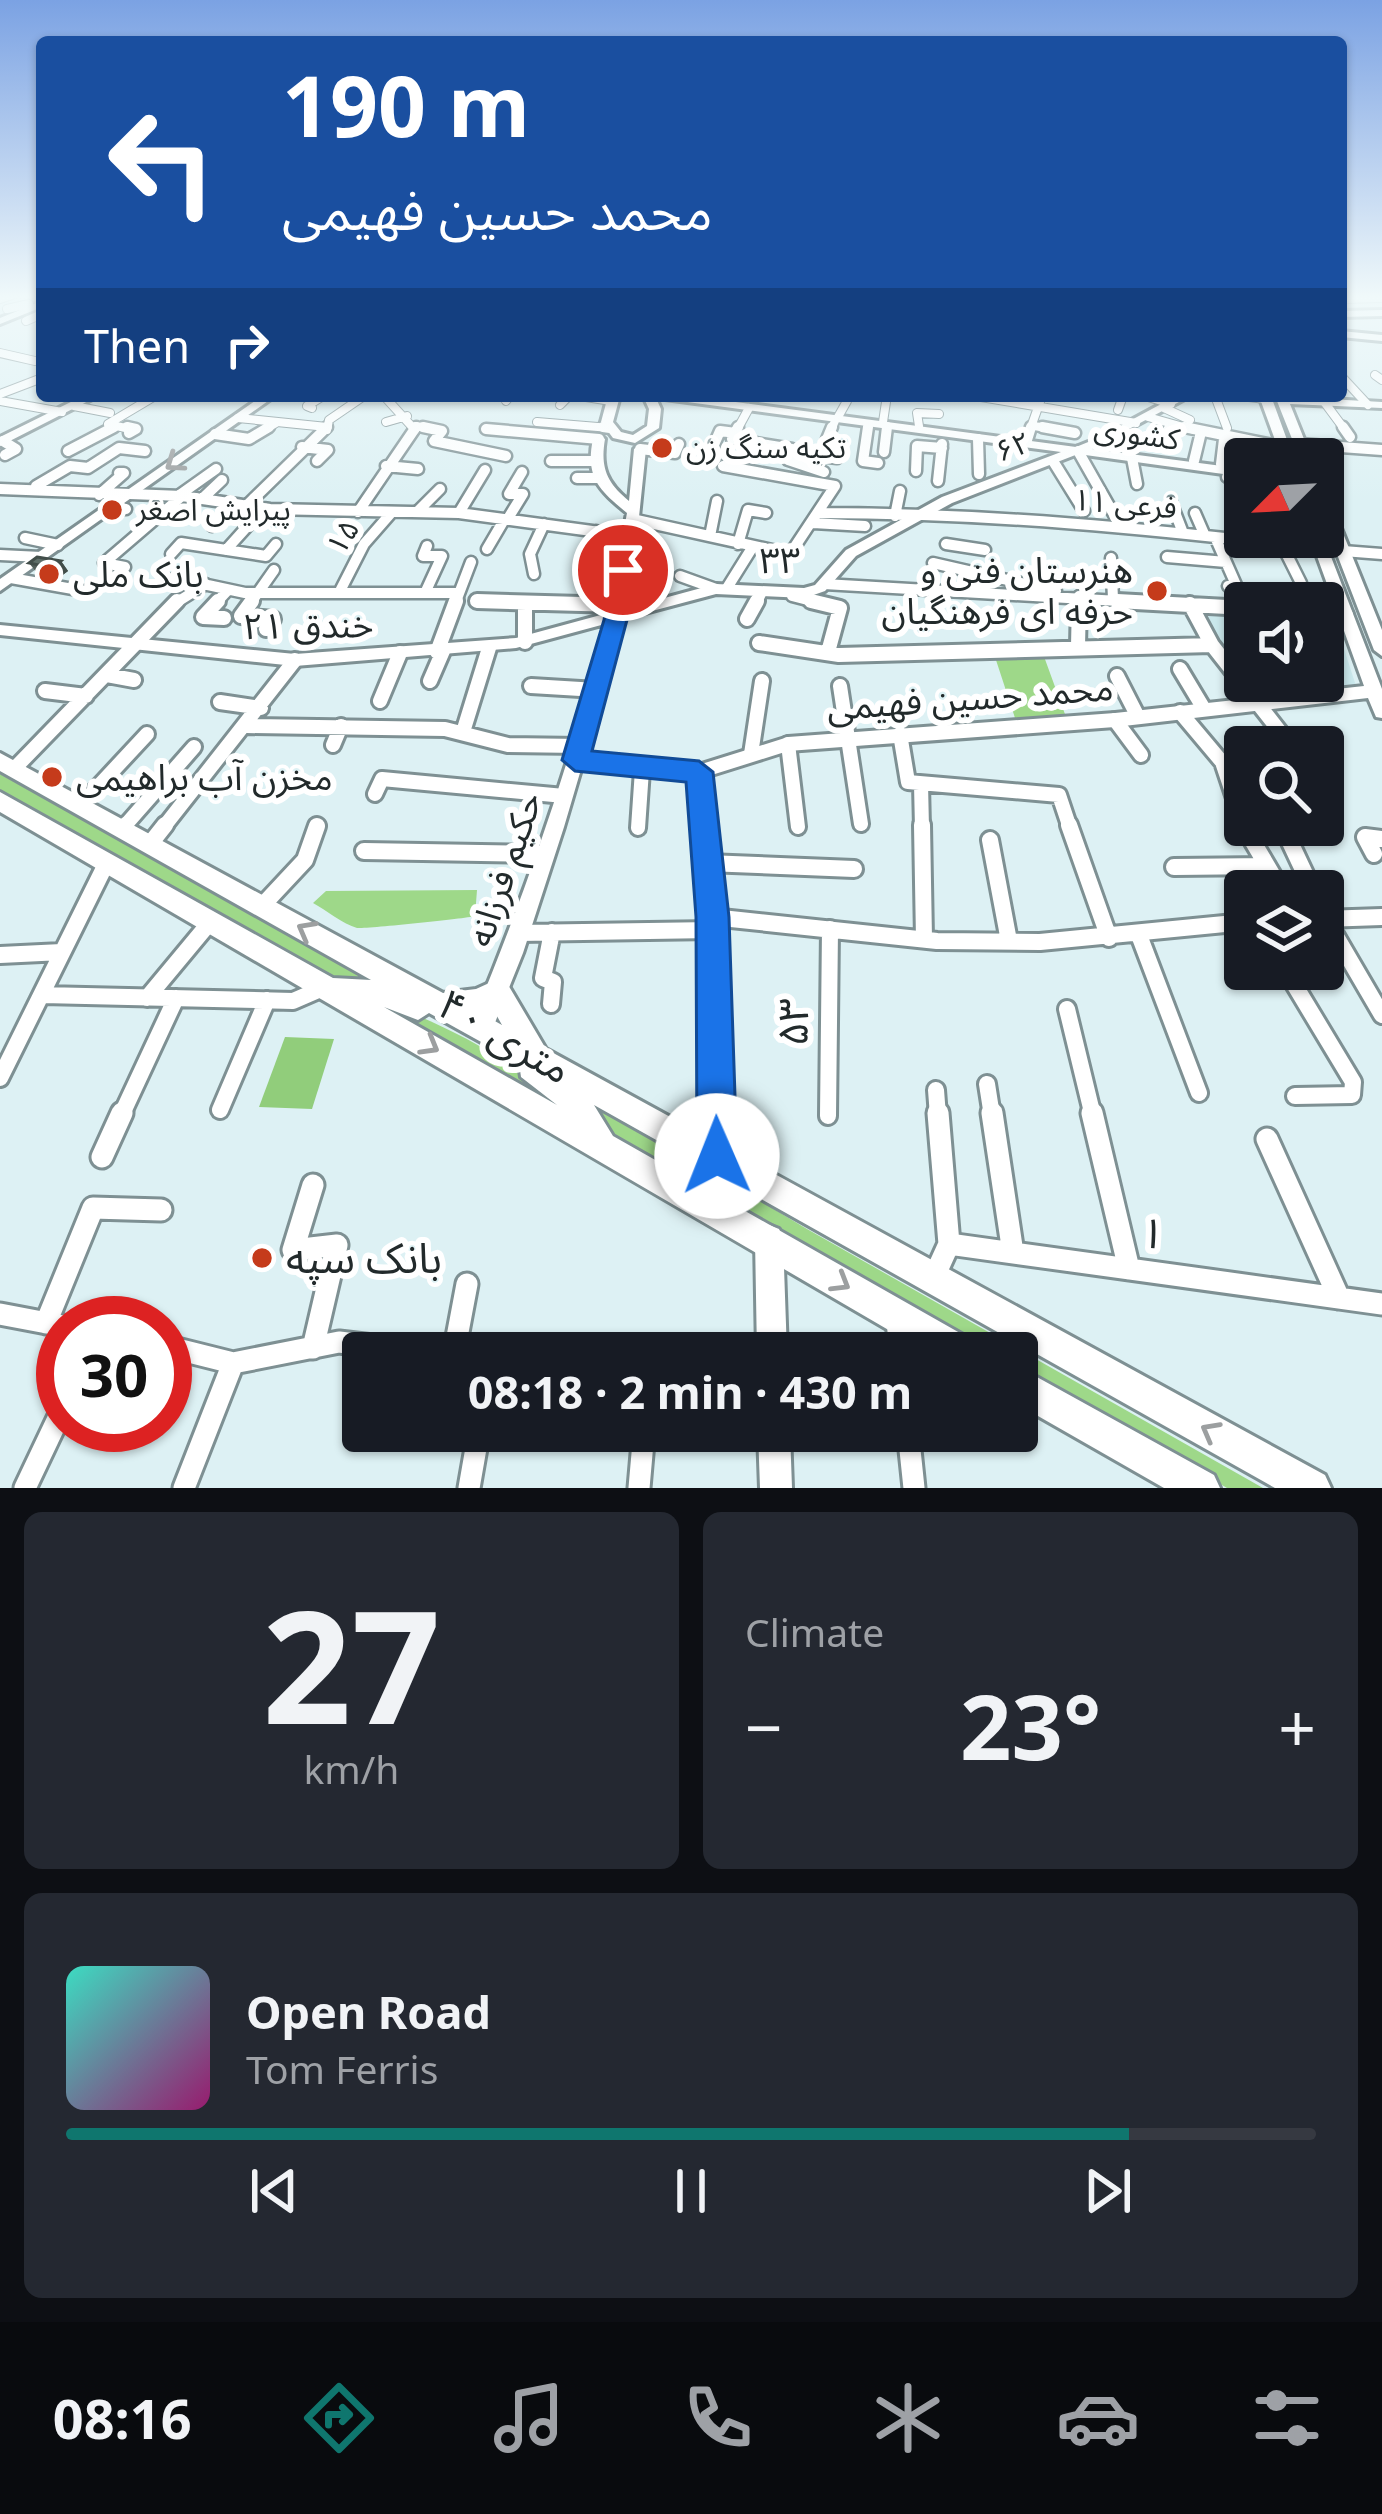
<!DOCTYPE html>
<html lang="en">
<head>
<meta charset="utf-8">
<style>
	body { margin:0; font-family:"Noto Sans","Noto Sans Arabic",sans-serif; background:#242831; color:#f1f3f6; height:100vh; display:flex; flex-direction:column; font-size:45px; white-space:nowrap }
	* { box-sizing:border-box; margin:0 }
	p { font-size:39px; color:#9ea1a6 }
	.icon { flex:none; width:66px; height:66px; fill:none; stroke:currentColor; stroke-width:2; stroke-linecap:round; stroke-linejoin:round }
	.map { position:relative; height:1488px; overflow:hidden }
	.details { display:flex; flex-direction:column; gap:24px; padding:24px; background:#0d0f14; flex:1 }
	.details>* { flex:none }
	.guide { position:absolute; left:36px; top:36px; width:1311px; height:366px; border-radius:12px; box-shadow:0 3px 9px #0004; background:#1a4fa0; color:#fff; overflow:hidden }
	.needle { width:78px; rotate:246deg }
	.controls { position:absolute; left:1224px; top:438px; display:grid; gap:24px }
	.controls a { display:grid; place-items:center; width:120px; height:120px; border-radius:12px; background:#171b24; box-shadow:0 3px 9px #0004; font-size:60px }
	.speed { position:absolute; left:36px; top:1296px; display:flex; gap:24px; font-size:60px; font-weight:700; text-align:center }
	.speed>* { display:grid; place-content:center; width:156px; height:156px; border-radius:50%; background:#171b24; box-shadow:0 3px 9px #0004; line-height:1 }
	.speed .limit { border:18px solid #d22; background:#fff; color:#111 }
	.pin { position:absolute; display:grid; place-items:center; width:102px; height:102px; color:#fff; margin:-51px; border:6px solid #fff; border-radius:50%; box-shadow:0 3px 12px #0007 }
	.me { position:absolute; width:132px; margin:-66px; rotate:359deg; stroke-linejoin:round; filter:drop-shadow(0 0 9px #0008) }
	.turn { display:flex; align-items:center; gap:42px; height:252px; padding:0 48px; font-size:54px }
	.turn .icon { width:156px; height:156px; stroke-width:2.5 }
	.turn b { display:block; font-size:84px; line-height:102px }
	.then { display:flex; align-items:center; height:114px; padding:0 48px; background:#0003; gap:24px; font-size:45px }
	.big { font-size:90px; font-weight:700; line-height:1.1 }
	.details .widget { flex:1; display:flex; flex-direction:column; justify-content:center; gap:18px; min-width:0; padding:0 42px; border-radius:18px; background:#242831 }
	.details .dial { align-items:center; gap:0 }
	.dial b { font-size:156px; line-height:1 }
	.song { display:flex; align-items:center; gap:36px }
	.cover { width:144px; height:144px; border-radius:18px; background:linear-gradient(135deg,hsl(170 70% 55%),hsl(320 70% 35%)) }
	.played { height:12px; border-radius:6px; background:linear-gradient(90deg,#0f766e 85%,#363941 85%) }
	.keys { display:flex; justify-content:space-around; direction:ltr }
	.heat { display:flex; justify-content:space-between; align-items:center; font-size:66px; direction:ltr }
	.details .tiles { flex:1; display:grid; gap:24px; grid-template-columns:1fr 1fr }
	.widget:last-child { grid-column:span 2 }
	.trip { position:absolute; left:342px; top:1332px; width:696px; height:120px; border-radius:12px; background:#171b24; box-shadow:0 3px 9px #0004; font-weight:700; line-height:120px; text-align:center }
	.tab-bar { display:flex; height:192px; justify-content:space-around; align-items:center; background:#090b0e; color:#9ea1a6 }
	.tab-bar .icon { width:84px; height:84px }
	.tab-bar .current { color:#0f766e }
	.tab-bar b { font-size:54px; color:#f1f3f6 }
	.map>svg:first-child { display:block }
</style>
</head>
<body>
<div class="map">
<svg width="1382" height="1488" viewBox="0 0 1382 1488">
	<rect width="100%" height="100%" fill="#ddf1f4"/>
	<path fill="#cae8ec" d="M1199,610L1245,613V680L1216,644Z
		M1323,617L1334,618L1357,689L1259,698L1246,681H1323Z"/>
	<path fill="#9ed889" d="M1042,651L1066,717L1016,721L995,657Z
		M0,774L385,984L343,982L320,973L0,793Z
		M477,890L475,916C464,919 363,929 357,928C343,924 326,910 313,903L326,891Z
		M388,1003C465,1035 518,1061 577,1122L378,1007Z
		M583,1095L807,1229L1263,1488H1227L1017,1366V1353H994L607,1130Z"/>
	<path fill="#91cd7b" d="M285,1037L334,1039L312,1109L259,1107Z"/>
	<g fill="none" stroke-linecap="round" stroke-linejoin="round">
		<g stroke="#7e9093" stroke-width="10">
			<path id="street-far4" d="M0,299L12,295
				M1341,299L1382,298
				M7,309L29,304
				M26,321L42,314
				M0,353L35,361
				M1375,375L1382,380
				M1341,376L1368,405
				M0,394L42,378
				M384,396L415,430
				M580,396L611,401
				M975,396L1136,423
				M1145,396L1171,404
				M1215,396L1227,428
				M1241,396L1265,399
				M0,401L62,412
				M506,401L510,396
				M1325,403L1345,430
				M560,405L569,396
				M74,406L110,413
				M312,408L307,406L323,396
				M1164,408L1190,420
				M1118,410L1123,396
				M838,417L847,401
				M1148,417L1194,430
				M238,418L327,427
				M386,422L407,416
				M537,422L610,428
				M883,422L886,402
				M416,426L439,430
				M919,426L917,413L939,414
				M1034,426L1060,430
				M486,429L502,430
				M108,430L117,426
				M134,430L108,424L155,396
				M264,430L276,423
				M327,430L329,420L364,396
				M737,430L749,408
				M831,430L835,421
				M867,430L868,425
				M1030,430L1042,396
				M1168,430L1172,424"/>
		</g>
		<g stroke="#7e9093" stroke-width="15">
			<path id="street-far3" d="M127,427L136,429L129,433
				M423,427L442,431L434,441L506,456
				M603,427L610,428
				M738,427L732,439L792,449L788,460L824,472
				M832,427L820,456L837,458
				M868,427L863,461L878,463
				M1042,427L1075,433
				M1184,427L1283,447
				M1343,427L1350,437
				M486,429L599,439
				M215,434L249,439L269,427
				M978,439L979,474
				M1027,440L1031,427
				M3,441L16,449L5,455
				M1160,443L1170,427
				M1300,444L1382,450
				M302,447L328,450L317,461
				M713,447L720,431L736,433
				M640,449L675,453L679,444
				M68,451L114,427
				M1078,451L1121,527
				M884,452L887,427
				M1132,458L1137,484
				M551,461H593
				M1053,461L1084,511
				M1194,461L1201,432
				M1221,464L1224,439
				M386,466L418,469
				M916,471L917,446L942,448
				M1227,477L1245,478
				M577,478H597
				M938,481L942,444
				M36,486L70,466L88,468L119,448L145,451
				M0,489L182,496L270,509L459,513L629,536
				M99,495L124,473H119
				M178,496L216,469
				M203,498L222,480
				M1171,502L1183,533
				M112,507L126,509
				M245,507L327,427
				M418,511L440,489
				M358,512L416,427
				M459,513L485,470
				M820,513C988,513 1154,529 1321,549
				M1195,513L1205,536
				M895,516L900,491
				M632,519L790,554L835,486L723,466
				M507,520L523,494H509L522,472
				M813,523L865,526
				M212,526L232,504
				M710,536L717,501
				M1215,537L1237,587L1228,586
				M25,538L58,545
				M738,544L748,510L766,513
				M946,544L985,550
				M1282,545L1301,583
				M487,549L504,520
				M226,550L263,509
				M1343,551L1382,554
				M171,554L181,543L266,556L276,544
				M0,555L41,557
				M1167,557L1226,562
				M1111,558L1113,598
				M583,563L596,531
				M933,563L1056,591
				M125,567L104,563L182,496
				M534,574L530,554L544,524
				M680,576L716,589
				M11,578L84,591
				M175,578L245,593H459
				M824,584L1170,604
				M727,588L752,548
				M340,591L364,544L392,512
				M425,593L442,556H423L427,546
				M792,596L823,604
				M477,601L573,604
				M174,604L206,584
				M215,604L228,590
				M250,604L274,570
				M455,604L471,562
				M756,604L761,594
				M1079,604V596"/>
		</g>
		<g stroke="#7e9093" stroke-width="20">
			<path id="street-far2" d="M218,601L203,617L224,618
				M252,601L241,616L273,619L266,629
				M477,601L618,605
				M811,601L840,608L828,652
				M1117,601L1245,608
				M525,603V642
				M1190,604L1212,645L1292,747
				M1323,614L1346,615
				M747,619L757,601
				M759,643L839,655L1212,645
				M1078,646L1079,601
				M437,652L456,601
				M1180,669L1204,709
				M107,675L134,680
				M1117,676L1138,717
				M430,681L443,651
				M531,686L597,690
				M840,686L861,824
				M45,691L86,696
				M380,701L400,653
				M220,702L261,708
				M1180,712L1222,762L1244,828
				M1115,720L1141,755
				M247,726L445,729L508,745L580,746
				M463,732L489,648
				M900,734L908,782L1059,795L1070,828
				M788,744L798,827
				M333,745L341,726
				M751,754L762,681
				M575,761L699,772L704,828
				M1222,762H1245
				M14,769L177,601
				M921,784L922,828
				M375,794L382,779L564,796
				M80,806L147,734
				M123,828L194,747
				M163,828L295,660
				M638,828L642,770"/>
		</g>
		<g stroke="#7e9093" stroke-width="22">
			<path id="street-far1" d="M704,825L712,917L716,1116
				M922,825L924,939
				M1069,825L1109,938
				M1243,825L1282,891
				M1282,825L1313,891
				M122,829L126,825
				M990,840L1009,941
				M150,844L165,825
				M364,851L545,854
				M1374,854L1365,837L1382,839
				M707,863L854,869
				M1174,867L1267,866
				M262,906L305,860L317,826
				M1323,914L1382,1015
				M712,917L937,941L1040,942L1245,922
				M1323,919L1382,917
				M519,933L713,930
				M1139,935L1199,1093
				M0,955L62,952
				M1285,969L1353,1082L1352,1095L1295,1096
				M43,995L293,1001L323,988
				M147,998L211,921
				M551,1004L553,982L543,978L552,932
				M1067,1009L1093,1116
				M0,1078L107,862
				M987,1084L992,1116
				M936,1090L938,1116
				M220,1110L267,1000
				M121,1116L176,998
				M828,1116L830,929"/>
		</g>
		<g stroke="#7e9093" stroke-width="27">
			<path id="street" d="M716,1113L717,1156
				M938,1113L949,1244
				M992,1113L1013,1253
				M1092,1113L1129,1269
				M1267,1139L1339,1298
				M102,1157L122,1113
				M313,1185L293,1250L337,1245L313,1348
				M934,1277L949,1244L1382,1304
				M0,1314L63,1326
				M897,1320L900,1353
				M46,1323L93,1208L161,1210
				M165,1346L233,1363L339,1342L432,1353
				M454,1353L467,1284
				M908,1431L914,1488
				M25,1488L63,1408
				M184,1488L233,1363
				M469,1488L479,1431
				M639,1488L644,1431"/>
		</g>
		<g stroke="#7e9093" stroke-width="6">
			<path id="secondary" d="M42,301V307L0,324V318Z
				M1382,310V316L1341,317V311Z
				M1341,331L1382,335V341L1341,337Z
				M83,396H98L0,446V437Z
				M262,396H275L0,591V579Z
				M608,396H620L613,422L621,432L633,435L647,426L649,409L643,396H655L661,409L659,428L635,443L613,438L601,422Z
				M659,396H690L1076,447L1098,438L1176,396H1190L1092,449L1245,469V477L1078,454L952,503L856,556L825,591L805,598L716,594L622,619L605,688L564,827L523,953L490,1035L482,1039L474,1035L470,1027C524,897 572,761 605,624L516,648L295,666L0,635V625L295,654L516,638L608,613L627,513C599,490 585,477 593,439L599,435L605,439C600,468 607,483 629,501L634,449L640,445L646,449L636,546L624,609L716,584L804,588L815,585L846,550L942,497L1061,452L665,399Z
				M1259,396H1271L1294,459H1282Z
				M1275,396L1382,402V408L1290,404L1312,459H1300Z
				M1323,497L1330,501L1382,630V656L1374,650L1323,518Z
				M1323,536L1382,689V718L1376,717L1368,698L1115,727L788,751L699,779L692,777L690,772L692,767L788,737L1115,713L1364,686L1310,537Z
				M769,1225L779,1229L783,1239L787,1353H757L755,1239L759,1229Z
				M758,1431H790L792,1488H760Z"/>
		</g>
		<g stroke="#7e9093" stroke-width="6">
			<path id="primary" d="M0,753L443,993L476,989L498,979L507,983L546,1049L1325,1475L1331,1488H1275L594,1105L613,1136L974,1341L980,1353H928L0,812V792L333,978L371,980L0,771ZM384,1007L418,1020L429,1013L519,1063L521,1077L557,1105ZM493,1009L502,1025L482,1014Z
				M1017,1366L1214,1475L1220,1488H1164L1017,1404Z"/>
		</g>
		<use href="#street-far4" stroke="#fff" stroke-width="8"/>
		<use href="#street-far3" stroke="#fff" stroke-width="10"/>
		<use href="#street-far2" stroke="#fff" stroke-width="14"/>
		<use href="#street-far1" stroke="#fff" stroke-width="16"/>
		<use href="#street" stroke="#fff" stroke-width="21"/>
		<use href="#secondary" fill="#fff" fill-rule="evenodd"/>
		<use href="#primary" fill="#fff" fill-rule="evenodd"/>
	</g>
	<path fill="#525f5a" d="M61,561L68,571L60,577L37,573L29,563Z"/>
	<path fill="#424e4a" d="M61,561L68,571L60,577L53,568Z"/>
	<path fill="#5f6f69" stroke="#424e4a" stroke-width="3" d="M37,557L61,561L53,568L29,563Z"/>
	<defs><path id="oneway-chevron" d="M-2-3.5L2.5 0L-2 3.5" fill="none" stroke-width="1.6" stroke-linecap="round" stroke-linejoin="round" transform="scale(3)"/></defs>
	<g stroke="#9c9fa0">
		<use href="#oneway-chevron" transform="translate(174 463) rotate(145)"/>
		<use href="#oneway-chevron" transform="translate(306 930) rotate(-151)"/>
		<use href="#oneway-chevron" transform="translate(430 1046) rotate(30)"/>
		<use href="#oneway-chevron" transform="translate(841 1283) rotate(31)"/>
		<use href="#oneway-chevron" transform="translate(1210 1431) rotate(-151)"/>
	</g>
	<linearGradient id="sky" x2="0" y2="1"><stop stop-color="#7ba2e3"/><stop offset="0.59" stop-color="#f0f9fa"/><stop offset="1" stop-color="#f0f9fa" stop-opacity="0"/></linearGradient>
	<rect width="1382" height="503" fill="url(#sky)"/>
	<path fill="#1a73e8" stroke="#114b97" stroke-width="3" d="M623,563L634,570L627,620L592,751L699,761L713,772L729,917L737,1156L731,1170L717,1176L703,1170L697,1156L696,917L686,782L575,771L562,760L604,620L612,570Z"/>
	<g fill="#c53b1b" stroke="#fff" stroke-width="4.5">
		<circle cx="662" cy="448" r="12"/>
		<circle cx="112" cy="510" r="12"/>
		<circle cx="49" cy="574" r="12"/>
		<circle cx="1157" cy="591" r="12"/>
		<circle cx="52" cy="777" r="12"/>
		<circle cx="262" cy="1258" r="12"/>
	</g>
	<g text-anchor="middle" stroke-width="12" stroke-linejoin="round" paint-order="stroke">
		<g font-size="30" fill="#222a2b" stroke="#fff">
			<text transform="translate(1137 434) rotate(8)" y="10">کشوری</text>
			<text transform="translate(1013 447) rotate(-20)" y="10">۶۲</text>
			<text transform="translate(1125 504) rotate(5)" y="10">فرعی ۱۱</text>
			<text transform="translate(343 537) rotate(-58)" y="10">۱۵</text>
		</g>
		<g font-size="30" fill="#222a2b" stroke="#fff" text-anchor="start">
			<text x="686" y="458">تکیه سنگ زن</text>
			<text x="136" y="520">پیرایش اصغر</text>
		</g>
		<g font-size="36" fill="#222a2b" stroke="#fff">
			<text transform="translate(780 560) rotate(-1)" y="13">۳۳</text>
			<text transform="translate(308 625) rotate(-1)" y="13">۲۱ خندق</text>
			<text transform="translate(970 697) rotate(-4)" y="13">محمد حسین فهیمی</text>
			<text transform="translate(504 869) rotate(-71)" y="13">حکیم فرزانه</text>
		</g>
		<g font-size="36" fill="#222a2b" stroke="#fff" text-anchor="start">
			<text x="1133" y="583" text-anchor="end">هنرستان فنی و<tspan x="1133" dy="41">حرفه ای فرهنگیان</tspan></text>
			<text x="73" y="587">بانک ملی</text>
			<text x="76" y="790">مخزن آب براهیمی</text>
		</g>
		<g font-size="42" fill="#222a2b" stroke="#fff">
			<text transform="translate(793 1022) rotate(-89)" y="15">۵۳</text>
			<text transform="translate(505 1036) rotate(30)" y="15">۴۰ متری</text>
			<text transform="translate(1153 1233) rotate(8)" y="15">۱</text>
		</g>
		<g font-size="42" fill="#222a2b" stroke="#fff" text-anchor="start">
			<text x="286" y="1273">بانک سپه</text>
		</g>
	</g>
</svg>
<div class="controls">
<a><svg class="needle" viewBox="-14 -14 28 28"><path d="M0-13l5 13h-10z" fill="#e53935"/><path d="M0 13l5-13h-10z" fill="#9ea1a6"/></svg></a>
<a><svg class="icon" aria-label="sound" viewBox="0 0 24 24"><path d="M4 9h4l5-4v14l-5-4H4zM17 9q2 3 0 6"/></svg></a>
<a><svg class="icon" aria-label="search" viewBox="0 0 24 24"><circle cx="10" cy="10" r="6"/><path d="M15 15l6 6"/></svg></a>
<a><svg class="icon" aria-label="layers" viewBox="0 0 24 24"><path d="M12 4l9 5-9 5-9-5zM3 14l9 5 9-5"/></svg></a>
</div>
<div class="speed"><div class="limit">30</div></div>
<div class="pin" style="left:623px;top:570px;background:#d93025"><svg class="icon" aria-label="arrive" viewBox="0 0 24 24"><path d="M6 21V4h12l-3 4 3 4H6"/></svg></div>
<svg class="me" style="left:717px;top:1156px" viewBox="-20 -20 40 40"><circle r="19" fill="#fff"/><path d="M0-13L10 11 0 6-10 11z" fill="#1a73e8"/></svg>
<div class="trip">08:18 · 2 min · 430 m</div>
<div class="guide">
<div class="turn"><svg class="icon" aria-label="left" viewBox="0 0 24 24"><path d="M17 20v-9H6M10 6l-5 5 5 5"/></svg><div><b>190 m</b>محمد حسین فهیمی</div></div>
<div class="then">Then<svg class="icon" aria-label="right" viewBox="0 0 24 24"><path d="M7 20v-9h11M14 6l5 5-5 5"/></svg></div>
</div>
</div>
<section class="details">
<div class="tiles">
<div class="widget dial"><b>27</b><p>km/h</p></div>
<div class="widget"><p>Climate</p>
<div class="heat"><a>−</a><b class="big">23°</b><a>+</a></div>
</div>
<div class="widget">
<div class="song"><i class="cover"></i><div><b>Open Road</b><p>Tom Ferris</p></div></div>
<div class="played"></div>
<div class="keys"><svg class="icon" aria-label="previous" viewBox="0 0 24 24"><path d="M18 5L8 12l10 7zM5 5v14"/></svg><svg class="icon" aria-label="pause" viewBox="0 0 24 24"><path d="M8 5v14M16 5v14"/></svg><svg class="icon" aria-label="next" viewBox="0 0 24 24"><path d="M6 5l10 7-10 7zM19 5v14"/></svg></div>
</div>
</div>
</section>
<nav class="tab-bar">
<b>08:16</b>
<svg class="icon current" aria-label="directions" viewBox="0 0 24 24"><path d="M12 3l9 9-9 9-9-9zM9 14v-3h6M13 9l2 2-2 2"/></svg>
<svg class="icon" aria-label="music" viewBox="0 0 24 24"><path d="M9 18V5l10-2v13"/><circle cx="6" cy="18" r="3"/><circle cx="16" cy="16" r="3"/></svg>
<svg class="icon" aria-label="phone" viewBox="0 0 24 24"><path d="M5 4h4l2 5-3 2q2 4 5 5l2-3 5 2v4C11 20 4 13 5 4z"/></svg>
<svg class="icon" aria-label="climate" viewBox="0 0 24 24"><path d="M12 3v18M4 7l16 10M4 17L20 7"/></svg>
<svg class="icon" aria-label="car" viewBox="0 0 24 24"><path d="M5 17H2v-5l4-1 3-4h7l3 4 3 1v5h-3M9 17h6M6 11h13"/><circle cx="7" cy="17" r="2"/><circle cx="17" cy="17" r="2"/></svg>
<svg class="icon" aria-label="filters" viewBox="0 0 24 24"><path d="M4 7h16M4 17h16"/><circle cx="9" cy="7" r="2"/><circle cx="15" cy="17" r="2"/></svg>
</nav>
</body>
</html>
